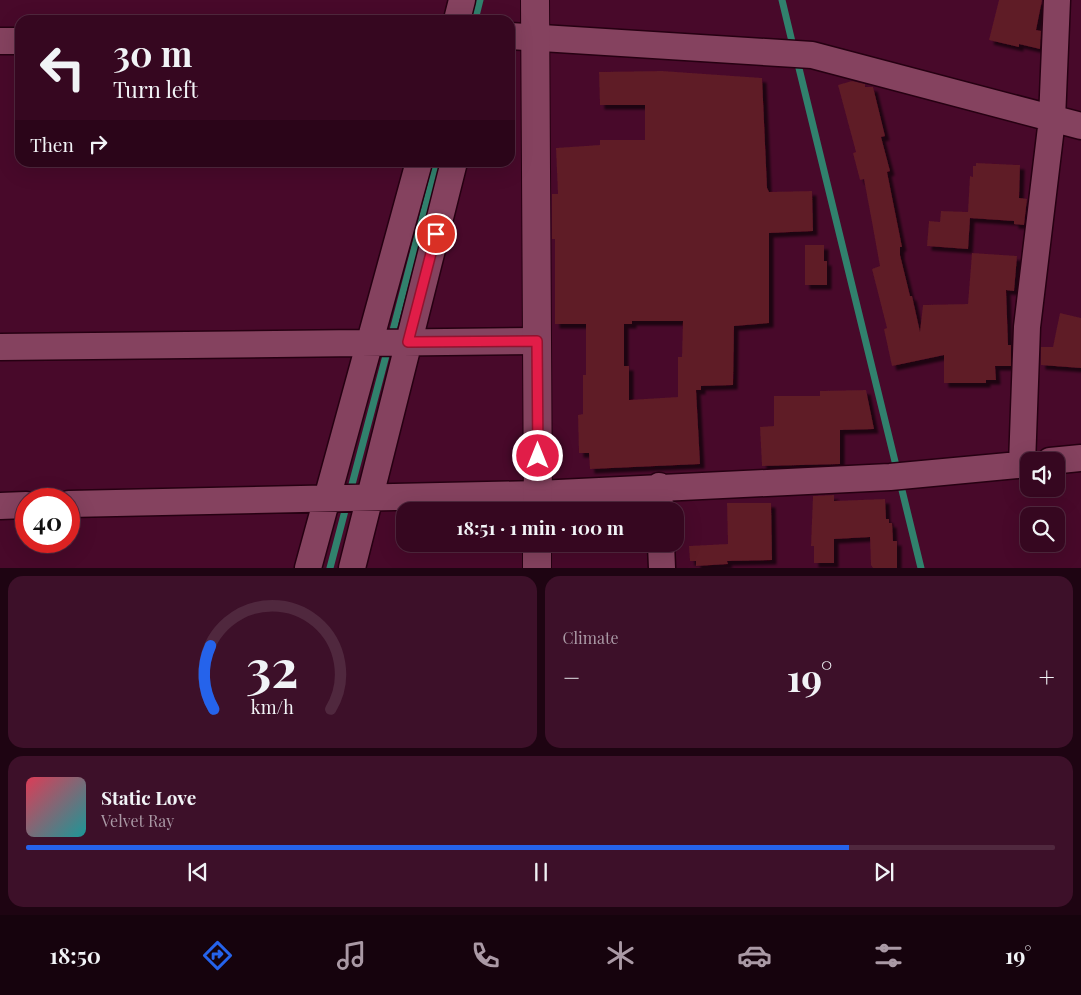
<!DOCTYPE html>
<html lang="en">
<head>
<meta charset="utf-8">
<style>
	body { margin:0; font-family:"Playfair Display",serif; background:#3d1029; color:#f1f3f6; height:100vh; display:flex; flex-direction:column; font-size:19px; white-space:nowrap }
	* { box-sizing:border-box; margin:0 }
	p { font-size:16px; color:#aa99a5 }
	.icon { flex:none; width:28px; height:28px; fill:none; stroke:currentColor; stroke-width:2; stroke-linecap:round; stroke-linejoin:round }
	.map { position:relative; height:568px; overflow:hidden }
	.sheet { display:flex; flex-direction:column; gap:8px; padding:8px; background:#1e0412; flex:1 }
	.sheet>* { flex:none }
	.guide { position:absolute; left:15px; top:15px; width:500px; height:152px; border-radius:15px; box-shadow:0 5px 20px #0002,0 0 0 1px #50283e; background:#360720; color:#f1f3f6; overflow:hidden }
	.fabs { position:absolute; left:1020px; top:452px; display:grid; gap:10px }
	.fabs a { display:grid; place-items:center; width:45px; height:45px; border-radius:10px; background:#360720; box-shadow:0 5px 20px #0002,0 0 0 1px #50283e; font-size:25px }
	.speed { position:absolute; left:15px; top:488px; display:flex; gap:10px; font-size:25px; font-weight:700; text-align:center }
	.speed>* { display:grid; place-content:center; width:65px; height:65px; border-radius:50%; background:#360720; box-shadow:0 5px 20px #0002,0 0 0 1px #50283e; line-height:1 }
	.speed .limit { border:8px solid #d22; background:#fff; color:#111 }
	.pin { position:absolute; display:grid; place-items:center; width:42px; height:42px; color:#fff; margin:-21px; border:2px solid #fff; border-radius:50%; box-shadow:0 1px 5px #0007 }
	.me { position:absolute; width:55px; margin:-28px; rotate:0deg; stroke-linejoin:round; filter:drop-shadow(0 0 4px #0008) }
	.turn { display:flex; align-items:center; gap:18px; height:105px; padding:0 15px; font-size:22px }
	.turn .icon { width:65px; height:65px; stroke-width:2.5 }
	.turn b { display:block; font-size:35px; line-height:42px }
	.then { display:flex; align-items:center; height:48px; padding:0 15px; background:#0003; gap:10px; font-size:19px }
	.big { font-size:38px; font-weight:700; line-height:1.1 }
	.sheet .tile { flex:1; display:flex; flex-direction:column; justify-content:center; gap:8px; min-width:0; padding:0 18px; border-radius:15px; background:#3d1029 }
	.sheet .dial { align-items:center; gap:0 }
	.dial svg { height:130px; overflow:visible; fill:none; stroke:#50283e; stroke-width:7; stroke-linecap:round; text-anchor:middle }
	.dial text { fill:#f1f3f6; stroke:none }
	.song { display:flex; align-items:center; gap:15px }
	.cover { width:60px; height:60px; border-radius:8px; background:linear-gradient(135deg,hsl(350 70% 55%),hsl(180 70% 35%)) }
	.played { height:5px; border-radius:2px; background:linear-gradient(90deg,#2563eb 80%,#50283e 80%) }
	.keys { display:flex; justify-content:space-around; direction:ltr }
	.heat { display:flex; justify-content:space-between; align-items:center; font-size:28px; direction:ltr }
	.sheet .tiles { flex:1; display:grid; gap:8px; grid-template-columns:1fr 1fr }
	.tile:last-child { grid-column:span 2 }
	.trip { position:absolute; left:396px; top:502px; width:288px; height:50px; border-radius:15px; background:#360720; box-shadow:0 5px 20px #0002,0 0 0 1px #50283e; font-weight:700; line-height:50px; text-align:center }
	.dock { display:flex; height:80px; justify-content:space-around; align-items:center; background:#16030d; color:#aa99a5 }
	.dock .icon { width:35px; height:35px }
	.dock .current { color:#2563eb }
	.dock b { font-size:22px; color:#f1f3f6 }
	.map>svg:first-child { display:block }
</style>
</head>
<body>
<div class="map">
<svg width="1081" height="568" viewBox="0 0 1081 568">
	<defs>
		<filter id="shadow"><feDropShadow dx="4.5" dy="4.5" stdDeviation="1" flood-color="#0009"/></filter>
	</defs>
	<rect width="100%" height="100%" fill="#48092a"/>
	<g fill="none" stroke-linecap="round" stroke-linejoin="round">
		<path stroke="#31816d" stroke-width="7" d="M782,0L794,50
			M475,20L480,0
			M797,60L921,568
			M391,338L437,162
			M350,492L388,348
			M330,568L347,503"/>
	</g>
	<path fill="#5e1b27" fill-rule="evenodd" filter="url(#shadow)" d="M999,0H1042L1036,30L1041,31L1040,49L1019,44V47L989,40Z
		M662,71L762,78L767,188L769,192L812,191L813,231L769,233V323L734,326L733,385L701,386V390H696L700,464L590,469L589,453H579L578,415L583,414V375H586V324H555V239H552V194H558L556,148L600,145V140H645V105H600L599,72ZM632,321H683L682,357H678V397L629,400V366H624V324H632Z
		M852,81L865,84V87H873L885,136L881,137L890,171L887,172L902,247H900V255L910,296H912L920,332L923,305L968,304L972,253L1017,256L1014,291L1006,290L1008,345H1011V366H995L996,380H986V383H944V355L892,366L884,329L887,328L872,269L880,266L872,222L864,179L860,180L853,153L856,152L838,85Z
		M976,163L1020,165L1019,198L1027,199L1024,225L1014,224V221L970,218L968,249L927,246L929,221L940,222L941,211L968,212L970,176L973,177V166H976Z
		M805,245H824V261H827V285H805Z
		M1060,313L1081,318V368L1041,365V347H1053Z
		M866,390L874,429L840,430V464L762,466L760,427L774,426V396H820V391Z
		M834,495V501L885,499L886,519H889V523H892L893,541H897V568H873L871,565L870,537L834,539V563H814V546H811L813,496Z
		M727,503H771L772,560L727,561L728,564L696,566V561H690L689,546L728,544Z"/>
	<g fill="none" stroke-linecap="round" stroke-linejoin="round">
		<g stroke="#260012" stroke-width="29">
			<path id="minor" d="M457,20L462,0
				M510,36L812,55L1081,126
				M0,41H20
				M0,347L537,341
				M1050,461L1081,458
				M1022,464L1027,327L1052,119L1057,0
				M659,486L660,511
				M69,504L538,494L890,477L1029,464
				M0,506L26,505
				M661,544L662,568
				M308,568L419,162
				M352,568L454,162"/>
		</g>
		<g stroke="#260012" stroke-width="30">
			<path id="tertiary" d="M535,0L538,511
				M537,568V544"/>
		</g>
		<use href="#minor" stroke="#85425f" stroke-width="26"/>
		<use href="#tertiary" stroke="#85425f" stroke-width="28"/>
	</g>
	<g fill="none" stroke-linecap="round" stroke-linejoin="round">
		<g stroke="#92132f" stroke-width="12">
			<path id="route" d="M436,234L408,342L537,341L538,456"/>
		</g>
		<use href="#route" stroke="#e11d48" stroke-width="9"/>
	</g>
</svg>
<div class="fabs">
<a><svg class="icon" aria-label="sound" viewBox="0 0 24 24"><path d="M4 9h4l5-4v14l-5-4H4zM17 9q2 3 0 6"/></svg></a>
<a><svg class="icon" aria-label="search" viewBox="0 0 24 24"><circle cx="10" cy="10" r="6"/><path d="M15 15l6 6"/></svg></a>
</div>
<div class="speed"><div class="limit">40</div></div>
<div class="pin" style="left:436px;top:234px;background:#d93025"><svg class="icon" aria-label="arrive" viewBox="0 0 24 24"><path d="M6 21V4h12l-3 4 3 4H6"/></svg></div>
<svg class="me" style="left:538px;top:456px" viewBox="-20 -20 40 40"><circle r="17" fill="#e11d48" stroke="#fff" stroke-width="3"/><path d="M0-11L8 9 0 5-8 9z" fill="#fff"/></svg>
<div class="trip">18:51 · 1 min · 100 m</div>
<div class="guide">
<div class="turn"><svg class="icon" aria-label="left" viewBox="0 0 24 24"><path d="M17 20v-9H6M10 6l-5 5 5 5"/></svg><div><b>30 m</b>Turn left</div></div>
<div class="then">Then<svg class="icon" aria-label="right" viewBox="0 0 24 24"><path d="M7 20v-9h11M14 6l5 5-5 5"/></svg></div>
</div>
</div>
<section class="sheet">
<div class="tiles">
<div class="tile dial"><svg viewBox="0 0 100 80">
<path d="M14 69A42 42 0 1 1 86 69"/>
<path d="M14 69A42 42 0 0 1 12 30" stroke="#2563eb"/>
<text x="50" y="56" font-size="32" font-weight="700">32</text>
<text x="50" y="72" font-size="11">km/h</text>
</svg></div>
<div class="tile"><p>Climate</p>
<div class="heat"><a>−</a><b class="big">19°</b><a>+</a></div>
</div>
<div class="tile">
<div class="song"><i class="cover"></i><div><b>Static Love</b><p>Velvet Ray</p></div></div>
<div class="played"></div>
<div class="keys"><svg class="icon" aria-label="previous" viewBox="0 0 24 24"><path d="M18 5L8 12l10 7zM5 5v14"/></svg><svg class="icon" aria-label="pause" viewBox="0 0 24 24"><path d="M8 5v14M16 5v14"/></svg><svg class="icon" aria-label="next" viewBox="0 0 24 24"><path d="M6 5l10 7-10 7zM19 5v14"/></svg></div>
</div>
</div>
</section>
<nav class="dock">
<b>18:50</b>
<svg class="icon current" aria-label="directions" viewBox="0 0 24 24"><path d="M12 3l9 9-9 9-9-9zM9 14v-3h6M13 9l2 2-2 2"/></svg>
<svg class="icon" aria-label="music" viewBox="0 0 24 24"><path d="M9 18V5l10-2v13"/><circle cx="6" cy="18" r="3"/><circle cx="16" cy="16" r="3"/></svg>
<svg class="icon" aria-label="phone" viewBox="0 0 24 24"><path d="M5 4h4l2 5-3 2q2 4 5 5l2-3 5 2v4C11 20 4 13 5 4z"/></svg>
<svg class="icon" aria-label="climate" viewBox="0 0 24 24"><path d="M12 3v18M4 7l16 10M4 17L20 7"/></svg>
<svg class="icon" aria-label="car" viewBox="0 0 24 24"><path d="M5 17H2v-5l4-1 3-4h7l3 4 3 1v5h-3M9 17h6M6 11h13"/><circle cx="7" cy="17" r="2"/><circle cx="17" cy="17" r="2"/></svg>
<svg class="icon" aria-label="filters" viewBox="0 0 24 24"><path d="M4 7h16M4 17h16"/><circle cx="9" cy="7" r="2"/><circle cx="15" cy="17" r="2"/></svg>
<b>19°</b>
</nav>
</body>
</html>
